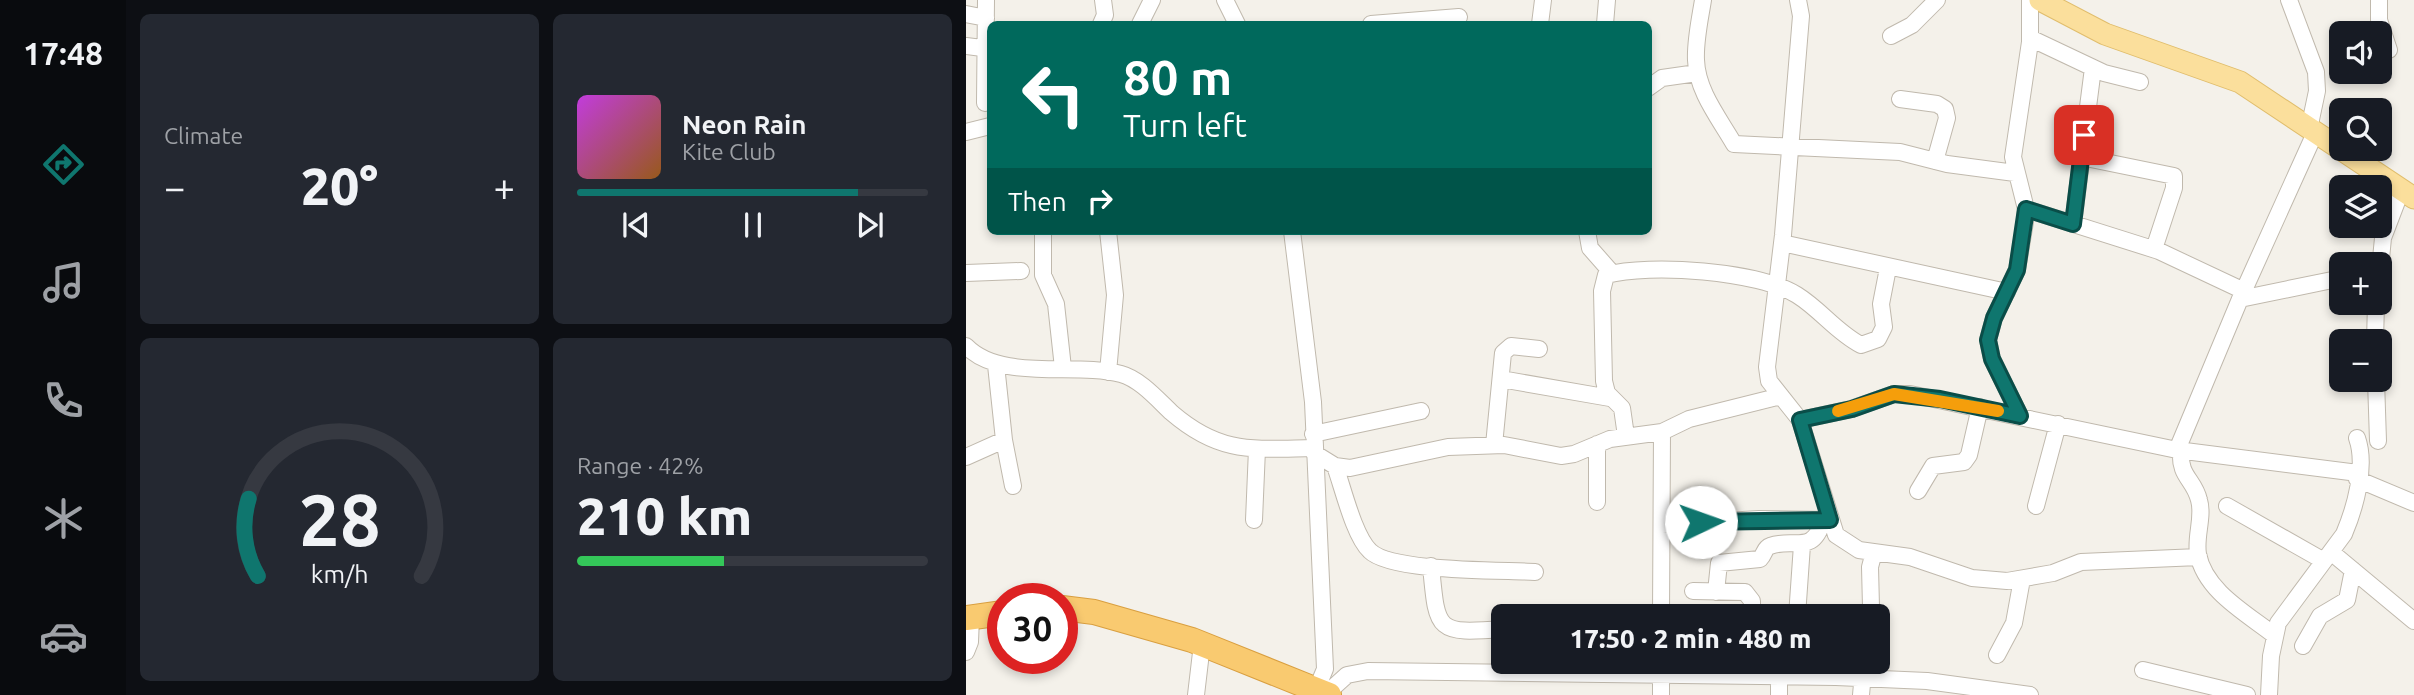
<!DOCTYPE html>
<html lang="en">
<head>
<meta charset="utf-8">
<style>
	body { margin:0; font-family:Ubuntu,sans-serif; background:#242831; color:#f1f3f6; height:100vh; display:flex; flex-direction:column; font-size:26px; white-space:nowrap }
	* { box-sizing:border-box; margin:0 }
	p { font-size:23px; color:#9ea1a6 }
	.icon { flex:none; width:38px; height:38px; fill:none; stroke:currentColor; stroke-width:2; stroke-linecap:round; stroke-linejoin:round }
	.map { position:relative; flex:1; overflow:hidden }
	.side { display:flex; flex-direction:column; gap:14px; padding:14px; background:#0d0f14; width:840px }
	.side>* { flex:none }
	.top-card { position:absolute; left:21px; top:21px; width:665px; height:214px; border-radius:10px; box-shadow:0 4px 10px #0003; background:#00695c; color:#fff; overflow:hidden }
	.fabs { position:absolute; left:1363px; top:21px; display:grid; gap:14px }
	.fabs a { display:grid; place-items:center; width:63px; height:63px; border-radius:10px; background:#171b24; box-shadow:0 4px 10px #0003; font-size:35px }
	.speed { position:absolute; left:21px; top:583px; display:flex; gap:14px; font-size:35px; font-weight:700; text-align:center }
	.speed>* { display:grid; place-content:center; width:91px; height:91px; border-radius:50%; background:#171b24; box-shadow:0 4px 10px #0003; line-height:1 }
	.speed .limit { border:10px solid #d22; background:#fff; color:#111 }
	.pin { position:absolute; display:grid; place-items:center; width:60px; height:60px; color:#fff; margin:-30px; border-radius:14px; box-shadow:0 4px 10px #0006 }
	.me { position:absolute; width:77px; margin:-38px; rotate:87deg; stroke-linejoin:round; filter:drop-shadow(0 0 5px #0008) }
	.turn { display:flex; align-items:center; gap:24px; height:147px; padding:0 21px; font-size:32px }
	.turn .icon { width:91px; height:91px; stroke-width:2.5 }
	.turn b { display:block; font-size:49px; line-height:60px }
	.then { display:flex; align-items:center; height:66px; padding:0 21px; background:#0003; gap:14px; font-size:26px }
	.big { font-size:52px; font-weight:800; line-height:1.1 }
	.side .tile { flex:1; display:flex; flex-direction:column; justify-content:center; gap:10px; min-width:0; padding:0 24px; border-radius:10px; background:#242831 }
	.side .dial { align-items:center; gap:0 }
	.dial svg { height:182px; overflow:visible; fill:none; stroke:#363941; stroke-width:7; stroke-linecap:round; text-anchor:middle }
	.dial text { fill:#f1f3f6; stroke:none }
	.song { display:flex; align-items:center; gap:21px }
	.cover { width:84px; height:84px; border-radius:10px; background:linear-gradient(135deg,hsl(290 70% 55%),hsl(30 70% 35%)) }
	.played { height:7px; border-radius:4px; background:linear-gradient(90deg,#0f766e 80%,#363941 80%) }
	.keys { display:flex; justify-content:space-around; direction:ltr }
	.heat { display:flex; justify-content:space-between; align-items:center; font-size:38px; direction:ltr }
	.charge { height:10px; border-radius:5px; background:linear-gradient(90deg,#34c759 42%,#363941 0) }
	.side .tiles { flex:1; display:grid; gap:14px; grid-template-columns:repeat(2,1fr) }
	.trip { position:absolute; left:525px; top:604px; width:399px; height:70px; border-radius:10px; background:#171b24; box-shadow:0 4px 10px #0003; font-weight:800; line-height:70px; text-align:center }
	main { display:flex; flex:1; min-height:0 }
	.menu { display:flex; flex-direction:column; width:126px; justify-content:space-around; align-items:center; background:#090b0e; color:#9ea1a6 }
	.menu .icon { width:49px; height:49px }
	.menu .selected { color:#0f766e }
	.menu b { font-size:32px; color:#f1f3f6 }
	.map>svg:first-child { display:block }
</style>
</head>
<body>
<main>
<nav class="menu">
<b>17:48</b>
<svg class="icon selected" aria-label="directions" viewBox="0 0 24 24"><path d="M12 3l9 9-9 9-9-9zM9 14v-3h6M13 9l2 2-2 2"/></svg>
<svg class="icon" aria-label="music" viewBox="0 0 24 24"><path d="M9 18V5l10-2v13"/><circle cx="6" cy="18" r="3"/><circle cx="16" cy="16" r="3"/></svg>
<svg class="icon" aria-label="phone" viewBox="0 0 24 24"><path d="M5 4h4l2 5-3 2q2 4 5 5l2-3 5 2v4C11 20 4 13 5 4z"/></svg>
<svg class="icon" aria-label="climate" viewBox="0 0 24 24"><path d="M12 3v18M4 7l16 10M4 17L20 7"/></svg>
<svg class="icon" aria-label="car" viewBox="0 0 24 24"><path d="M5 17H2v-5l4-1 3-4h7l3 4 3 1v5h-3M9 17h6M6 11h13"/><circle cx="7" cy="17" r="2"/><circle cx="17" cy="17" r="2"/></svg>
</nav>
<section class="side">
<div class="tiles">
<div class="tile"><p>Climate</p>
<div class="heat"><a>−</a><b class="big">20°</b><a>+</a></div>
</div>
<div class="tile">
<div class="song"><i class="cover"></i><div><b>Neon Rain</b><p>Kite Club</p></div></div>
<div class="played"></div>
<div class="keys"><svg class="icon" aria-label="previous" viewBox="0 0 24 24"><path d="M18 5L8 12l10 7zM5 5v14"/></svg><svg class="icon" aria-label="pause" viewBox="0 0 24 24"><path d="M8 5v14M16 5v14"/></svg><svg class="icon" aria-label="next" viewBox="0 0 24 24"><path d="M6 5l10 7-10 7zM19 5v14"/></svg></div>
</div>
<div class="tile dial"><svg viewBox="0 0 100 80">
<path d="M14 69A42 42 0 1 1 86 69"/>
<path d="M14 69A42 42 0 0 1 10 35" stroke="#0f766e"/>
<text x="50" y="56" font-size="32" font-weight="700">28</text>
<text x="50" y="72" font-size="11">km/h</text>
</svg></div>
<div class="tile"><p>Range · 42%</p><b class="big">210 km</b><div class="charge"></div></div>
</div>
</section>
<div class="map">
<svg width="1448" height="695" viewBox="0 0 1448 695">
	<rect width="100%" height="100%" fill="#f4f1ea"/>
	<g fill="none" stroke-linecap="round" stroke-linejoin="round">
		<g stroke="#c0b9ad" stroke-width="18">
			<path id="minor" d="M259,0L271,24
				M737,0C734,19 729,41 730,60C731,91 753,118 768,144L934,152L981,164L1049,173
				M832,0L835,16L817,235L801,367L803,381L834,420L870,535L893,550L944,557L1006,578L1041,581L1087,573L1115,562L1233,557
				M1323,0L1350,72L1351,91L1343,129
				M1413,0V20L1423,50
				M0,14L20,18
				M135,24L139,15L137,0
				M174,24L186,0
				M405,24L493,17
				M574,24L577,0
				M639,24L641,0
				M925,36L946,25L971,0
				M1064,38L1138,73L1174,82
				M0,46L24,49
				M682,88L696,78L731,73
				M934,99L971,104L979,109L981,118L969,161
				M19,103L20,0
				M0,132L24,126
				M1115,157L1208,176V188L1188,249
				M1060,209L1193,251L1278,291
				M1107,224L1127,68
				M77,231V275L90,304L97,368
				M326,231L347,402L359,669L351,688
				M621,231L624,248L646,273
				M816,243L1041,292
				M1414,269L1417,238L1435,191
				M0,273L55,271
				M1274,299L1376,278
				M1409,341L1410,303
				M0,346C35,382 108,362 155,374C174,379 192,400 206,413C255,455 288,449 347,448
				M30,365L38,440L47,486
				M142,372L149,295L142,231
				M535,379L644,398
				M1410,380L1412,441
				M1054,416L1026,359L1022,340L1028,318L1051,270L1059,222L1060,209L1047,157L1064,42V0
				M834,420L885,409L928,394H944L1211,450L1392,473
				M347,434L455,411
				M660,436L656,408L641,393L638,381L636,291L640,275C684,263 792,271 831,295C855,310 870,332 895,345L912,339L918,327L915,304L922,268
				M528,445L537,353L545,346L573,349
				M1211,450L1274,299L1349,133
				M1215,451C1213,477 1228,479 1233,500C1238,517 1229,536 1232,554C1239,591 1280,613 1308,635
				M348,453L369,466L384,468L482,447L538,445L595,456L608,454L644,439L696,432L723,419L815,396
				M0,457L38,440
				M369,466C377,488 388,536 404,551C425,572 536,570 569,572
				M1391,479L1448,503
				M952,491L967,466L998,462L1003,455L1014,407
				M631,502V444
				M1070,506L1092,424
				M1261,506L1358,561
				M288,520L291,449
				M696,525L793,519L864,520
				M1365,552L1448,621
				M465,566C471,632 470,634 537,629
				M727,591L779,592L786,601V616
				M750,592L753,563L794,559C799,554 798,548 804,546C828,537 847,556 857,520
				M905,607L904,567L908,552
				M695,616L696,432
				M831,616L836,545
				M1337,646L1354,616L1381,600L1387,570
				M0,652L4,642L5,617
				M1031,655L1048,623L1056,579
				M1177,670L1281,695
				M360,694L381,675L402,671L870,677L961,681L1064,695
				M230,695L236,644
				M695,695V662
				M813,695V676
				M895,695L898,662
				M1303,695L1305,656L1312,623L1378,534C1389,508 1401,466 1391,438"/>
		</g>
		<g stroke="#e0bd6c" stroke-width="23">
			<path id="major" d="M1074,0L1139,34L1274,82L1448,198"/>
		</g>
		<g stroke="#d99f40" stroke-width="26">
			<path id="highway" d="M96,608L128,612L226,640L363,695
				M0,618L37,613"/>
		</g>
		<use href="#minor" stroke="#fff" stroke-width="16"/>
		<use href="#major" stroke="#fbdf9c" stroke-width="21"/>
		<use href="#highway" stroke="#f9ca70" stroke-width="24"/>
	</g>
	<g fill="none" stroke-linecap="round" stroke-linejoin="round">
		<g stroke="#0a4d48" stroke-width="18">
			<path id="route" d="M735,522L864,520L834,420L886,409L928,394L974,399L1054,416L1026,359L1022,340L1028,318L1051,270L1060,209L1107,224L1118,135"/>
		</g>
		<use href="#route" stroke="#0f766e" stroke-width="12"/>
		<path stroke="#f59e0b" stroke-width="12" d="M872,411L928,394L1032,411"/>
	</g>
</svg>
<div class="fabs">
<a><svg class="icon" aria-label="sound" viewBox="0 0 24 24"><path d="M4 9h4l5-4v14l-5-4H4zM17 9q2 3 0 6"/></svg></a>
<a><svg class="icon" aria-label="search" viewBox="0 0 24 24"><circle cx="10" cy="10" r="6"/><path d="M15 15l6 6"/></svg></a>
<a><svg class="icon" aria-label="layers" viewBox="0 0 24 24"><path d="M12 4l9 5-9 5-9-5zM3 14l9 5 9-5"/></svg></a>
<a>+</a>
<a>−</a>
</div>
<div class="speed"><div class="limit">30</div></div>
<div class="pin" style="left:1118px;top:135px;background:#d93025"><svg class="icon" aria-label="arrive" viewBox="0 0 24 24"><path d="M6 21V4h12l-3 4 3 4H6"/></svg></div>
<svg class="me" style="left:735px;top:522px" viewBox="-20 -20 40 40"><circle r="19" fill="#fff"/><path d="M0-13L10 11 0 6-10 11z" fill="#0f766e"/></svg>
<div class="trip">17:50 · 2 min · 480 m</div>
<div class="top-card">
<div class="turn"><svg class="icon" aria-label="left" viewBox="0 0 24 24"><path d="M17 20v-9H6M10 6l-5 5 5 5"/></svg><div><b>80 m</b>Turn left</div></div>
<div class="then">Then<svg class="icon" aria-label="right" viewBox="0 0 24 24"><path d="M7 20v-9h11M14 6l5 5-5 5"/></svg></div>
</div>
</div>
</main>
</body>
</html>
